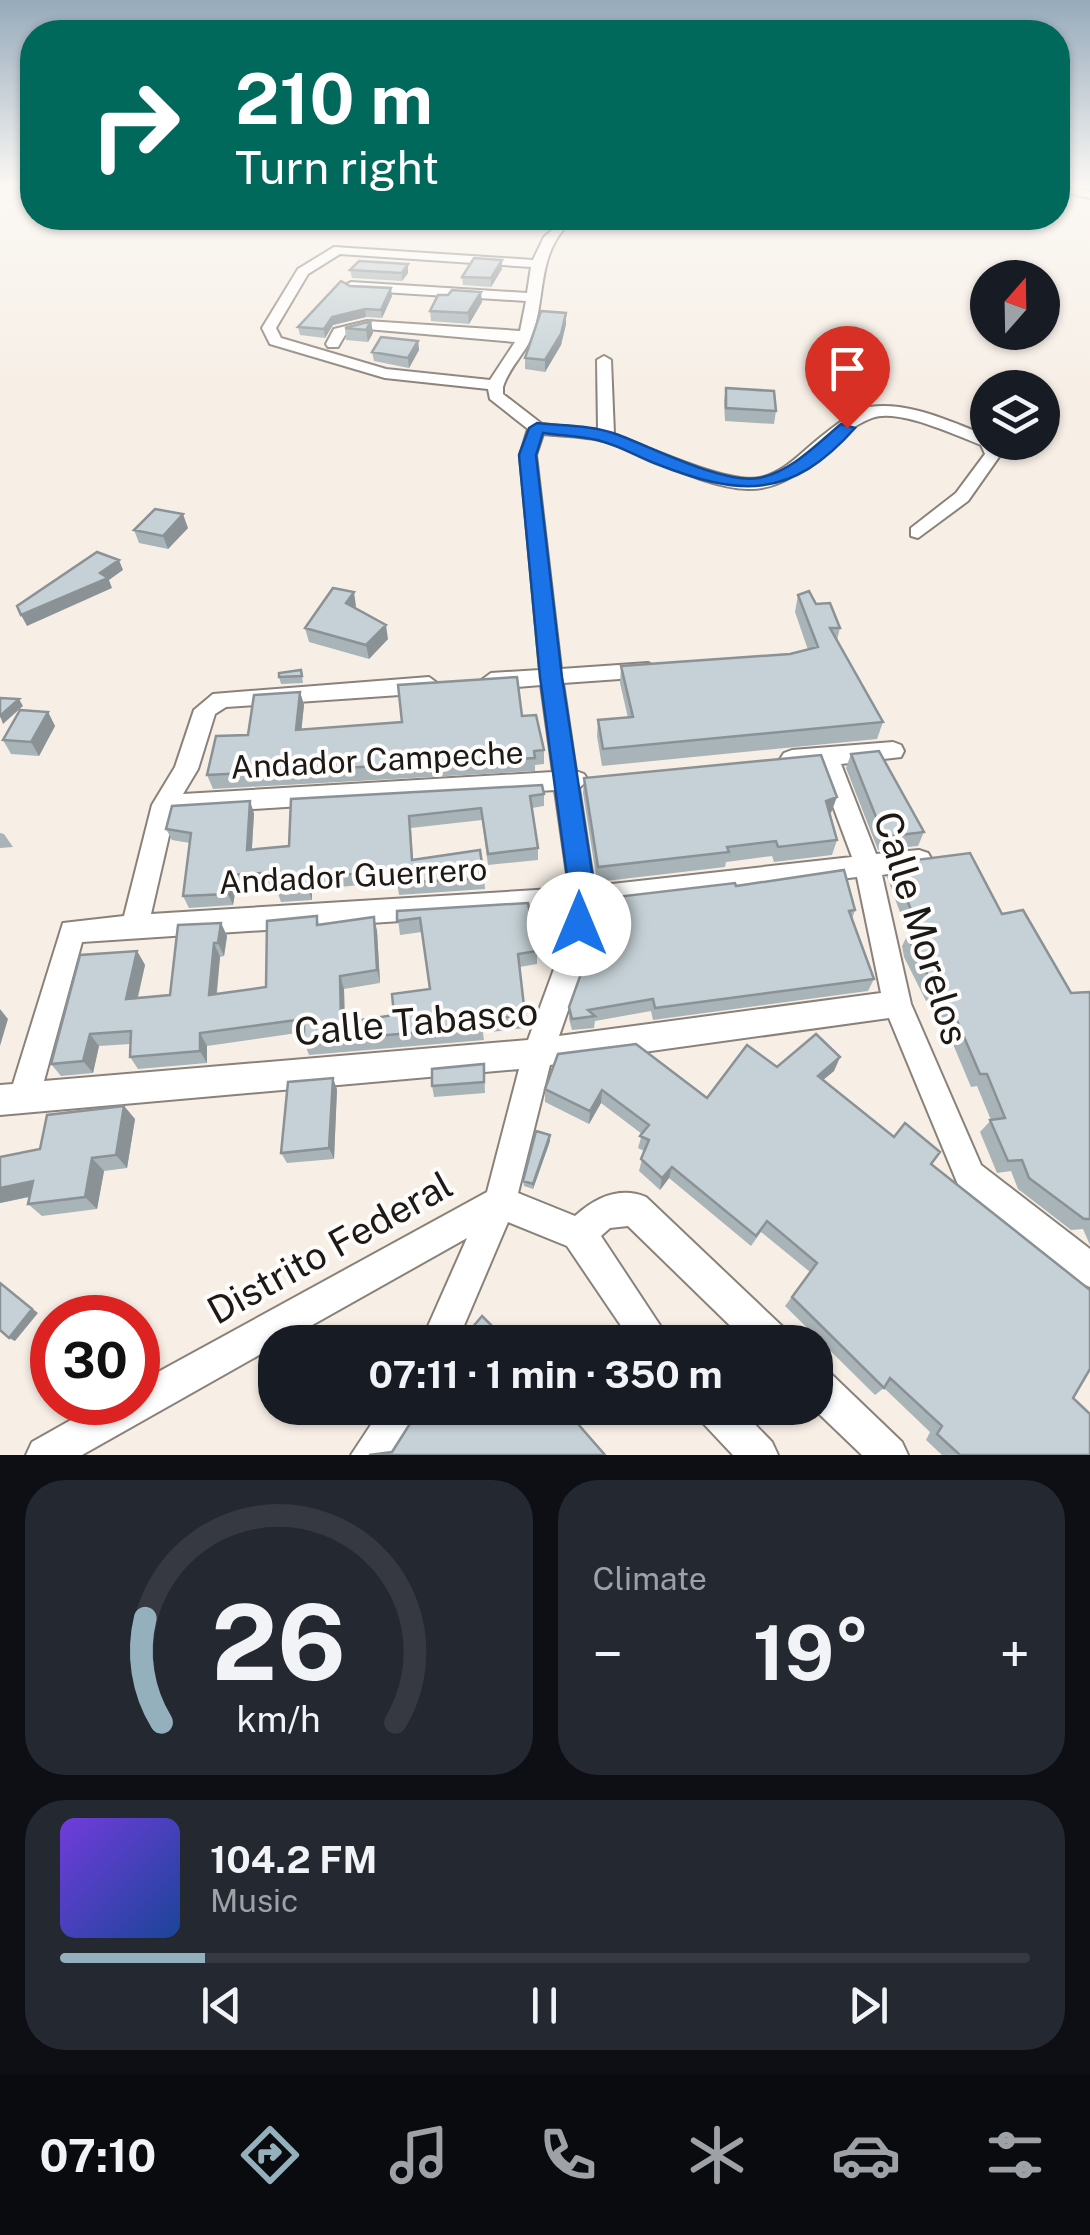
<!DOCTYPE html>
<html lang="en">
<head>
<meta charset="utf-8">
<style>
	body { margin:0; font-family:"Public Sans",sans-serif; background:#242831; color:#f1f3f6; height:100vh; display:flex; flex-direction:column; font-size:38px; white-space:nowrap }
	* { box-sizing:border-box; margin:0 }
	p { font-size:32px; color:#9ea1a6 }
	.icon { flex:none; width:55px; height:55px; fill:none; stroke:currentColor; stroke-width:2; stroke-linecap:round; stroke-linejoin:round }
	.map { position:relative; height:1455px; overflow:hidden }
	.side { display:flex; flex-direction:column; gap:25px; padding:25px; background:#0d0f14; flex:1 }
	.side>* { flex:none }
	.guide { position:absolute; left:20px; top:20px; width:1050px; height:210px; border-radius:40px; box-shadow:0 2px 8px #0004; background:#00695c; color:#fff; overflow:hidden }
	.needle { width:65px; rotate:20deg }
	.fabs { position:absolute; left:970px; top:260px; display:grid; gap:20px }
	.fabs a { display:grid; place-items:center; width:90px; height:90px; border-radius:50%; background:#171b24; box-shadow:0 2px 8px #0004; font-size:50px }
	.speed { position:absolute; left:30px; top:1295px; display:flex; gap:20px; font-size:50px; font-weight:700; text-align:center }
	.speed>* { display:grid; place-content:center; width:130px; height:130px; border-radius:50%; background:#171b24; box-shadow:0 2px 8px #0004; line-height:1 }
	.speed .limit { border:15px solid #d22; background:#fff; color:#111 }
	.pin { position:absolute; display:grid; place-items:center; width:85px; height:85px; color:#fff; margin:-102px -42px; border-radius:50% 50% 50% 0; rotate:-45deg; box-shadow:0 0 10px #0007 }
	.pin .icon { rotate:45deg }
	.me { position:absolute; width:110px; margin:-55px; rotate:0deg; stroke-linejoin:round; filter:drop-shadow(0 0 8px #0008) }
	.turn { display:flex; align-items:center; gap:35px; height:210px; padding:0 50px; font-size:45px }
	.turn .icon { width:130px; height:130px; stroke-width:2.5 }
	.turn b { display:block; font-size:70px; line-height:85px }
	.big { font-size:75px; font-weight:700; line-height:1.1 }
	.side .tile { flex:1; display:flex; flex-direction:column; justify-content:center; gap:15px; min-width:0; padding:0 35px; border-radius:40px; background:#242831 }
	.side .dial { align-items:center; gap:0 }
	.dial svg { height:260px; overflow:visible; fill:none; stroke:#363941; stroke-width:7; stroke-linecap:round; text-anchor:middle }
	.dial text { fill:#f1f3f6; stroke:none }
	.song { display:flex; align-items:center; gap:30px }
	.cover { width:120px; height:120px; border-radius:15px; background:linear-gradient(135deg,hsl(260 70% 55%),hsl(220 70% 35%)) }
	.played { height:10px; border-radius:5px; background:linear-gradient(90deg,#93b0bc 15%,#363941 15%) }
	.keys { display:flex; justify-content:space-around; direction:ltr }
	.heat { display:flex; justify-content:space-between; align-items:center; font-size:55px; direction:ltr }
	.side .tiles { flex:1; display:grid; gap:25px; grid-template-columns:1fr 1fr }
	.tile:last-child { grid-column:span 2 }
	.trip { position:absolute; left:258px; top:1325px; width:575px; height:100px; border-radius:40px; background:#171b24; box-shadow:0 2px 8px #0004; font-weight:700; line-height:100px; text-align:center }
	.tab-bar { display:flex; height:160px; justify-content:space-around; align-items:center; background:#090b0e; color:#9ea1a6 }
	.tab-bar .icon { width:70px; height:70px }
	.tab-bar .active { color:#93b0bc }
	.tab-bar b { font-size:45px; color:#f1f3f6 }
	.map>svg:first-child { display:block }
</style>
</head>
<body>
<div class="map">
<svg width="1090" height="1455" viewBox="0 0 1090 1455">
	<rect width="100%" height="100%" fill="#f7efe6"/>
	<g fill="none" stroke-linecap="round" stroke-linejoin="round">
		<g stroke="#8a827a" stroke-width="4">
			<path id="street" d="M1058,185L1090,192V198L1058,190Z
				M557,226L563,230C538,261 545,297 533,333C527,352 509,367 503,387V394L542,424L598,430L597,360L604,356L611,360L614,434C644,446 730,485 760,478C784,472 799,455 817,440C830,430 853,410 869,407C909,401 951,422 988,436V442H996L1001,454L968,501L918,538L911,536V528L956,493L985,454L981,445C955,435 898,408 872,418C826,435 803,490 748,489C702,488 648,454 604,441C585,436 563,436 543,434L536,455L561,669L648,663L659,670L648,677L563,683L576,771L584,774L588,780L579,788L594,886L852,857L818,766L784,765L780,759L784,753L792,750L893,742L901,745L904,751L901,757L841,764L876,854L919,850L928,853L932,860L928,867L882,875L911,1004L981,1165L1090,1249V1287L1078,1282L959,1187L889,1018L550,1065L518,1193L575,1216C595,1198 619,1186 646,1197L785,1329L789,1342H747L628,1226L610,1228L601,1236L671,1342H632L567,1246L508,1222L457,1342H421L467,1238L282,1342H275V1346L82,1455H26L32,1442L103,1402H138V1383L487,1192L519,1069L0,1115V1085L13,1084L63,923L124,916L152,805L175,767L194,710L213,694L429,677L440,685L429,693L226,707L215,714L198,769L183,794L553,772L541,685L491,689L480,681L491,673L540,670L520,455L528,429L490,399L488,389L385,378L270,344L262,328L298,269L334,247L533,260L544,237ZM340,254L531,267L527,293L351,282L344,286L351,290L526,301L520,331L367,321L334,329L326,344L328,347H338L345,335L367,329L515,342L490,380L386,369L281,338L276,328L308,274ZM555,790L569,888L151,914L174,814ZM857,877L881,993L559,1036L589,950L595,908ZM568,910L561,950L528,1040L44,1081L82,942Z
				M815,1366L828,1371L902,1442L908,1455H862L813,1408Z
				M382,1408H422L393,1455H351Z
				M696,1408H739L772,1442L778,1455H733L701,1421Z"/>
		</g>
		<use href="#street" fill="#fff" fill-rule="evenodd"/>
	</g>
	<path fill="#a9b4b8" d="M502,260V269L491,287L463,285L462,277Z
		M408,264V273L402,281L352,278L350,270Z
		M392,296L382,318L366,317L333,325L325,338L300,335L298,327Z
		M482,302L469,324L431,321L430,311Z
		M566,313V324L561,345L545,372L525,369V358Z
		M371,321L373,333L368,342L346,340L345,328Z
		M418,341L419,350L409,368L374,361L372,352Z
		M726,388L776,411L774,424L725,421L724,401Z
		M188,528L168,549L139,543L134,530Z
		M798,595L816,604L840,628L837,640L883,722L877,739L602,766L597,736L598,720L628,718L620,683L621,666L790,654L808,650L795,612Z
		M356,606L355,608L388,639L369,659L309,642L305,628Z
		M301,670L303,683L281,684L279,677Z
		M300,692L304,705L301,730L522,716L544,750V764L535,765V771L213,789L207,775L248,735Z
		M48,712L55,726L39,756L11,754L3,740Z
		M851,754L924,832L918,846L878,850L846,768Z
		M584,778L831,813H830L837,840L832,855L774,862L772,856L726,862L725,867L597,882L583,793Z
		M544,794V806L532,808L538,848V860L488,865L482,820L411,828L413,860L484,878L485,889L399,895L397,881L312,890V900L281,902L277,891L278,884L236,887L233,905L189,908L183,896L190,843L172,840L166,829L254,813L252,849L289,846L291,799Z
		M0,833L4,834L13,847L0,848Z
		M893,863L1002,914L1071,993L1090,991V1245L1083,1229L1071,1230L1018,1189L1011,1171L997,1173L980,1132L991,1120L977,1086L971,1087L934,999L926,1001L904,957L902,946L908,934L887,877Z
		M736,886L855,910L852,919L874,979L868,991L653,1020L651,1011L595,1021L594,1028L572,1030L569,1019V1007Z
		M397,911L537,951V964L519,967L526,1028L483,1033L484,1040L309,1055L304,1042V1032L207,1046V1063L138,1069L130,1057V1044L99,1046L93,1073L61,1076L51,1064L137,951L145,965L138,998L170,995L221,923L227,936L224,956L220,957L217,994L266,987L317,916L319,925L374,917L377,931L380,983L344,989L345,1023L394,1015L430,989L422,932L400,935Z
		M558,1054L707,1098L777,1067L840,1057L834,1071L823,1080L894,1137L931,1164L1073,1398L1090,1455H942L926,1440L930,1432L884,1388L875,1395L785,1306L810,1272L761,1232L751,1246L669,1178L660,1190L639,1171L644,1151L638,1148L642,1134L601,1103L589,1124L545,1102V1089Z
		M484,1064L485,1093L434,1097L432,1086Z
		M337,1089L334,1159L287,1163L281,1153Z
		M124,1106L135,1119L127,1168L104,1171L97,1209L42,1216L28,1204L30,1197L0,1203V1157L40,1149Z
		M550,1141L533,1189L524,1186L523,1181Z"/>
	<path fill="#8a9296" d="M502,260V269L491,287V278Z
		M408,264V273L402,281V273Z
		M391,288L392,296L382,318L381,310Z
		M481,292L482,302L469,324L468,313Z
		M365,309L366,317L333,325L325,338L324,329L332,317Z
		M566,313V324L561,345L545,372V360Z
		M371,321L373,333L368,342L366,330Z
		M418,341L419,350L409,368L408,358Z
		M183,514L188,528L168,549L163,536Z
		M119,560L123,570L109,580L112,588L27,626L21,615L100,573Z
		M354,592L356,606L348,617L346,603Z
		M386,625L388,639L369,659L366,645Z
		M300,692L304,705L300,744L296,730Z
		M19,699L23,706L3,724L0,716Z
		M48,712L55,726L39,756L31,742Z
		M837,797L831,813L821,816L826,801Z
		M250,801L254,813L251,862L247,850Z
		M231,875L236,887L233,905L228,894Z
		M309,879L312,890V900L308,889Z
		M374,917L377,931L380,983L377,970Z
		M221,923L227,936L224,956L218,943Z
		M214,943L220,957L215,1008L209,995Z
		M137,951L145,965L134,1012L126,999Z
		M340,976L344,989L345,1036L341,1023Z
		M0,1009L8,1019L0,1046Z
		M200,1033L207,1046V1063L200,1051Z
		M90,1034L99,1046L93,1073L83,1061Z
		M840,1057L834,1071L812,1089L818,1076Z
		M333,1078L337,1089L334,1159L329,1148Z
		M602,1090L601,1103L589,1124L590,1111Z
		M124,1106L135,1119L127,1168L116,1155Z
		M550,1135V1141L533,1189V1184Z
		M92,1158L104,1171L97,1209L85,1197Z
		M672,1167L669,1178L660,1190L662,1178Z
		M33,1181L46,1193L0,1203V1188Z
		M5,1287L38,1313L15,1341L9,1338Z"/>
	<path fill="#c5d1d6" stroke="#8a9296" stroke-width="2.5" d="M474,258L502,260L491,278L462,277Z
		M359,261L408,264L402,273L350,270Z
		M341,281L350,286L391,288L381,310L365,309L332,317L324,329L298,327Z
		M452,290L481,292L468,313L430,311L438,295H448Z
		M541,311L566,313L561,334L545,360L525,358Z
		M371,321L366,330L345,328Z
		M381,337L418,341L408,358L372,352Z
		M726,388L774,391L776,411L726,408Z
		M155,509L183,514L163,536L134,530Z
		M97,552L119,560L100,573L108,578L21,615L17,606Z
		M333,588L354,592L346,603L386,625L366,645L305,628Z
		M809,591L816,604L830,603L840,628H830L883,722L603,749L598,720L633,717L621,666L790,654L818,647L798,595Z
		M301,670L302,676L279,677V673Z
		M517,677L522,716L536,715L544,750L534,751L535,758L207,775L216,736L248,735L254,695L300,692L296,730L402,722L398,685Z
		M0,698L19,699L0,716Z
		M20,710L48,712L31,742L3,740Z
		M879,751L924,832L884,837L851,754Z
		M821,755L837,797L826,801L837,840L778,847L776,841L727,847L729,852L598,867L584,778Z
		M542,785L544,794L530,796L538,848L488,854L481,808L409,816L412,860L480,850L484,878L397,883L396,869L309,879L308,889L277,891L279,872L231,875L228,894L183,896L191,833L166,829L172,806L250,801L247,850L289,846L291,799Z
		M970,853L1002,914L1023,910L1071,993L1090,992V1219H1084L1029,1178L1022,1160L1008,1161L990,1120L1005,1118L987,1074H980L942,986L934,987L911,943L909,932L919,931L893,863Z
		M844,870L855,910L849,911L874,979L655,1008L653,999L588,1010L595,1016L572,1019L569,1007L588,954L594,953L599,899L735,883L736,886Z
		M528,903L537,951L518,954L525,1015L482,1020V1027L304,1042V1019L200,1033V1051L130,1057L131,1031L90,1034L83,1061L51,1064L80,955L137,951L126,999L170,995L178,925L221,923L218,943H214L209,995L266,987L267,921L317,916V925L374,917L377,970L340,976L341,1023L394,1015L392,994L430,989L420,918L397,921V911Z
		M816,1034L840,1057L818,1076L894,1137L905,1123L940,1152L931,1164L1090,1290V1369L1073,1398L1090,1414V1455H960L937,1434L942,1426L890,1378L884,1388L792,1297L817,1263L767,1221L756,1236L672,1167L662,1178L641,1159L649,1140L640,1136L649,1125L602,1090L590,1111L545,1089L558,1054L636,1044L707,1098L747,1045L777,1067Z
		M484,1064V1082L432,1086V1069Z
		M333,1078L329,1148L281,1153L288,1082Z
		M124,1106L116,1155L92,1158L85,1197L28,1204L33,1181L0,1188V1157L40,1149L47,1115Z
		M536,1131L550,1135L533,1184L523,1181Z
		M0,1283L32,1309L9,1338L0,1330Z
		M482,1316L506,1340L505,1342H460Z
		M420,1408H531L532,1409L534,1408H564L605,1455H369L392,1452Z"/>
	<linearGradient id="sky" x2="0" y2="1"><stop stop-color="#96aabb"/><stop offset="0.48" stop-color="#fbf8f4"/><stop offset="1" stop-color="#fbf8f4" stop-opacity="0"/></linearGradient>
	<rect width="1090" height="388" fill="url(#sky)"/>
	<path fill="#1a73e8" stroke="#114b97" stroke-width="2.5" d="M537,423C561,426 590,425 613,433C648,445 723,485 759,478C791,472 817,444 841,424L855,428C791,500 740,497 654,463C638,457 622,447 604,442C586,436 563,436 543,433L536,455L562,677L596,898L588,932L579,936L569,932L565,924L570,898L540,677L519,455L529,428Z"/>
	<g text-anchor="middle" stroke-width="8" stroke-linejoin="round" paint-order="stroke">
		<g font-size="32" fill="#1c1916" stroke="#fffdfc">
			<text transform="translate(377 760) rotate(-3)" y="11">Andador Campeche</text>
			<text transform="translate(353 876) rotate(-3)" y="11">Andador Guerrero</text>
		</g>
		<g font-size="38" fill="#1c1916" stroke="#fffdfc">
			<text transform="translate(921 928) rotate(73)" y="13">Calle Morelos</text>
			<text transform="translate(416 1022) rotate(-5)" y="13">Calle Tabasco</text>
			<text transform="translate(330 1248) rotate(-29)" y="13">Distrito Federal</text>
		</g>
	</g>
</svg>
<div class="fabs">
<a><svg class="needle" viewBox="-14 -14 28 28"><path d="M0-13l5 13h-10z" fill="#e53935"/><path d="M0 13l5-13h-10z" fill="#9ea1a6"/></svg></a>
<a><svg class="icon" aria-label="layers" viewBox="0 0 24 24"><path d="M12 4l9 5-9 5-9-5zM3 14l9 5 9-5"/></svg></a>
</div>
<div class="speed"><div class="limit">30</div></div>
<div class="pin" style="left:847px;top:428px;background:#d93025"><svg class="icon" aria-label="arrive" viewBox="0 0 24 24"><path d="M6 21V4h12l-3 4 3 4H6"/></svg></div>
<svg class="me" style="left:579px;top:924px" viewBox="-20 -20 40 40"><circle r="19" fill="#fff"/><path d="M0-13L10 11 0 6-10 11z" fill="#1a73e8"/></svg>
<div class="trip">07:11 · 1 min · 350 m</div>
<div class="guide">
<div class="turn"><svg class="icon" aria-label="right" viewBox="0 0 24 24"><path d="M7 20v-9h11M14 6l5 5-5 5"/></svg><div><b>210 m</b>Turn right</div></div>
</div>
</div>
<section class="side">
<div class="tiles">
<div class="tile dial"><svg viewBox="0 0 100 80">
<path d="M14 69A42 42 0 1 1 86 69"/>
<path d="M14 69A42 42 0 0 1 9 37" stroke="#93b0bc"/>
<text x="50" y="56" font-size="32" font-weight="700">26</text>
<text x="50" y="72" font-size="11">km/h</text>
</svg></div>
<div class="tile"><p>Climate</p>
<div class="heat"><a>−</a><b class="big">19°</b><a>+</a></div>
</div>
<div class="tile">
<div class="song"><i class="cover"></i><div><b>104.2 FM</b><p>Music</p></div></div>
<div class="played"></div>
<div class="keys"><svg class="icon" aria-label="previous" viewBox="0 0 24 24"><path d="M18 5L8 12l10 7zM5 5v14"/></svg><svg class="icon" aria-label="pause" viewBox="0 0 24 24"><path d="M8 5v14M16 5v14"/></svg><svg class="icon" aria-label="next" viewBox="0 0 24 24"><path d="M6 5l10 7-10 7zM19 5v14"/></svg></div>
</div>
</div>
</section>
<nav class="tab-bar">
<b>07:10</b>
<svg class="icon active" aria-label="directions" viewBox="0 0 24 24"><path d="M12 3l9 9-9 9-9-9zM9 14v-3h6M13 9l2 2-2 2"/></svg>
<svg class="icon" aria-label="music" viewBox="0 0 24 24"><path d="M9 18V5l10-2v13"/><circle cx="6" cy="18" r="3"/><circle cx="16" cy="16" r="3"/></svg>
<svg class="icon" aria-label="phone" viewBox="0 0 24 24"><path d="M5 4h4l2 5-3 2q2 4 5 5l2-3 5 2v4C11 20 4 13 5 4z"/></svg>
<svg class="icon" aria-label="climate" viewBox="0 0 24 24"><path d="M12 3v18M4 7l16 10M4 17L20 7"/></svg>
<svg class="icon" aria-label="car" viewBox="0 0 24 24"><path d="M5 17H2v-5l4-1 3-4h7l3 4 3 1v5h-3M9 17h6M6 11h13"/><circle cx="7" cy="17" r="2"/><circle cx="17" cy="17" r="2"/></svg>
<svg class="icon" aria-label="filters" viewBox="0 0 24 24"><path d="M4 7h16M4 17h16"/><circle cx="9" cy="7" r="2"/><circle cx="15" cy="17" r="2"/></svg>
</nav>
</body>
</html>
